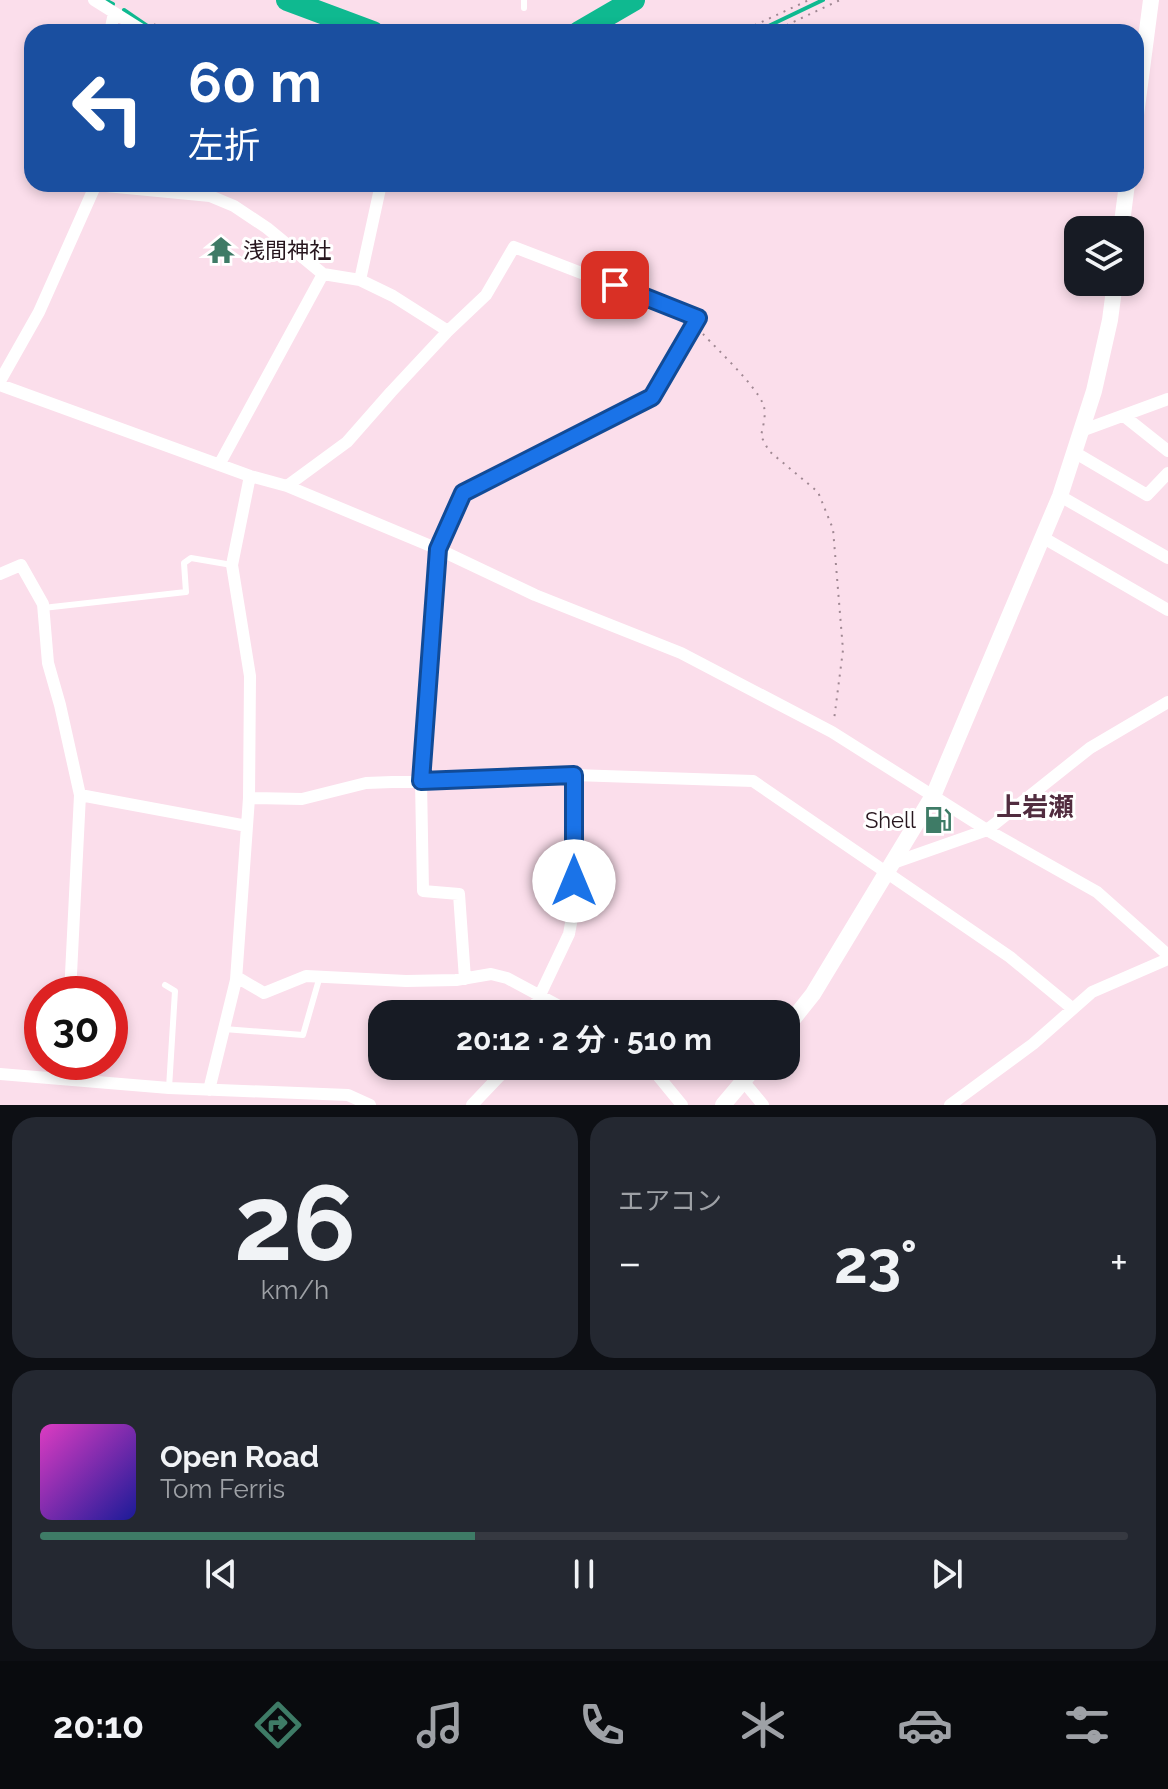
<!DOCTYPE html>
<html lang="ja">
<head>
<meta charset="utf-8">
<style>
	body { margin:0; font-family:Raleway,"Noto Sans JP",sans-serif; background:#242831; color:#f1f3f6; height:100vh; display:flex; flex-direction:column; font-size:30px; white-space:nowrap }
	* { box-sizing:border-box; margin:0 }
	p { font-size:26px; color:#9ea1a6 }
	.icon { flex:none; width:44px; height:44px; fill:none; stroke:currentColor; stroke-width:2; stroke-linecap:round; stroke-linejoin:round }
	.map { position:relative; height:1105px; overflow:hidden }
	.side { display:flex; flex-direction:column; gap:12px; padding:12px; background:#0d0f14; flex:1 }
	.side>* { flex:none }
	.hud { position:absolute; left:24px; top:24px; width:1120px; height:168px; border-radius:24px; box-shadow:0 4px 12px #0003; background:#1a4fa0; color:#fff; overflow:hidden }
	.fabs { position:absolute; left:1064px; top:216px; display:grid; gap:16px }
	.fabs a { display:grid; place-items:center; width:80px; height:80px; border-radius:16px; background:#171b24; box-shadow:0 4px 12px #0003; font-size:40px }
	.speed { position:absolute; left:24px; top:976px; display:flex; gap:16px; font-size:40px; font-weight:700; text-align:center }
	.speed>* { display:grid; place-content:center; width:104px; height:104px; border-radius:50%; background:#171b24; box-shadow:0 4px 12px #0003; line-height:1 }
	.speed .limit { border:12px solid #d22; background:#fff; color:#111 }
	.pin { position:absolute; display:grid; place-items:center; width:68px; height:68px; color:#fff; margin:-34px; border-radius:16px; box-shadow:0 4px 12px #0006 }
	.me { position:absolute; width:88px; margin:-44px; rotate:0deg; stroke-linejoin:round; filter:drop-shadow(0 0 6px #0008) }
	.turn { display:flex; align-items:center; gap:28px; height:168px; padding:0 32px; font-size:36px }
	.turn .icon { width:104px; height:104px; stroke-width:2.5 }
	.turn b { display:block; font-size:56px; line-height:68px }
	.big { font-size:60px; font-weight:700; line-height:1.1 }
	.side .tile { flex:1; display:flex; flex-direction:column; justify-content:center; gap:12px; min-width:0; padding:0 28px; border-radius:24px; background:#242831 }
	.side .dial { align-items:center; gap:0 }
	.dial b { font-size:104px; line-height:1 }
	.song { display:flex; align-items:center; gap:24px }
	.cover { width:96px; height:96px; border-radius:12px; background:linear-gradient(135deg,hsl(310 70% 55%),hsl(240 70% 35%)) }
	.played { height:8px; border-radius:4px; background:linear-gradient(90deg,#3e7b66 40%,#363941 40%) }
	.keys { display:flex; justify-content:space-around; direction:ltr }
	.heat { display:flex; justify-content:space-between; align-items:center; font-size:44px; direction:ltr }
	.side .tiles { flex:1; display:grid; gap:12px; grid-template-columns:1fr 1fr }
	.tile:last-child { grid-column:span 2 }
	.trip { position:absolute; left:368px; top:1000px; width:432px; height:80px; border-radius:24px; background:#171b24; box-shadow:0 4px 12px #0003; font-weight:700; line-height:80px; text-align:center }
	.tabs { display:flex; height:128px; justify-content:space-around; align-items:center; background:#090b0e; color:#9ea1a6 }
	.tabs .icon { width:56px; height:56px }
	.tabs .selected { color:#3e7b66 }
	.tabs b { font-size:36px; color:#f1f3f6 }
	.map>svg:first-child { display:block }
</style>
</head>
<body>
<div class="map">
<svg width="1168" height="1105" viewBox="0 0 1168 1105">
	<rect width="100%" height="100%" fill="#fbdeeb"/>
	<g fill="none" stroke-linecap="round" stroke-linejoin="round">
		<path stroke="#0fb990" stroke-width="4" d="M105,0L113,4
			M124,10L156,32
			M756,32L823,0"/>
		<path stroke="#0fb990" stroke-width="22" d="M287,0L373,32
			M579,32L634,0"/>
		<path stroke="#a08893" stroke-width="2" stroke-dasharray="2 6" stroke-linecap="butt" d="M154,24L167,32
			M740,32L809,0
			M772,32L840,0
			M703,334C718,350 756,386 763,404C767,413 763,426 761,436L769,451L818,492L833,529L843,650L834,720"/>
		<path stroke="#fff" stroke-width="6" d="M524,8V0
			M43,608L186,592L184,563L191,558L232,565
			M165,985L175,991L169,1088
			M224,1029L303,1035L320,976"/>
		<path stroke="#fff" stroke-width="12" d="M94,0L145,32
			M110,32L114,13
			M96,185L210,196L234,206L267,228L323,274L219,465
			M323,274L360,280L393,296L448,331
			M360,280L381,184
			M0,381L39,312L96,184
			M0,385L250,476L287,486L438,549L535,595L681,653L832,732L987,830L1097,892L1168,955
			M1124,416L1168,451
			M1081,431L1168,399
			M1074,452L1147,495L1168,473
			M287,486L347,442L391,392L448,331L486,295L514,247L698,318L652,397L463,493L438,549L421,781L423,891L459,894L465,979
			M1060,496L1168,558
			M1042,537L1168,610
			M0,574L21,565L43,604L48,663L60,705L80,795L70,994
			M80,795L247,826
			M249,798L302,799L366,783L574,775L753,781L1010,957L1073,1009
			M893,863L987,830L1090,748L1168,702
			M236,980L240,979L264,993L306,976L406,981L456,980L491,974L507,978L574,1014
			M531,1014L569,934L574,907V775
			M650,1066L682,1105
			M0,1074L169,1088L348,1095L370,1105
			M66,1078L67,1062
			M744,1082L763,1105
			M209,1090L236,980L249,798L250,676L232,565L250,476
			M472,1105L509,1066
			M950,1105L1033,1044L1092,992L1168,959"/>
		<path stroke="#fff" stroke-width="16" d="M1136,115L1151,0
			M1121,230L1127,184
			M786,1028L813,994L934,794L1060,496L1094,391L1110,320L1115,282
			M723,1105L756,1066"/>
	</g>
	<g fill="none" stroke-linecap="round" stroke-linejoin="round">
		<g stroke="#114b97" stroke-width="20">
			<path id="route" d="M574,881V775L421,781L438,549L463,493L652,397L698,318L615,285"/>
		</g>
		<use href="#route" stroke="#1a73e8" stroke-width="14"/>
	</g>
	<defs>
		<g id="temple-bare" transform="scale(2.16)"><path d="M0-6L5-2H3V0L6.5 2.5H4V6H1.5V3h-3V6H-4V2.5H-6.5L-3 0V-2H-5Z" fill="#3e7b66" stroke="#fff" stroke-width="2.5" paint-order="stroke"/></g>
		<g id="fuel-bare" transform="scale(2.16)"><path d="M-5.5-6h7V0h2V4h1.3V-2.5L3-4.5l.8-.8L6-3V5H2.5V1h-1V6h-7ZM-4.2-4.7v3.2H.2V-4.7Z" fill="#3e7b66" stroke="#fff" stroke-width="2.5" paint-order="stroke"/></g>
	</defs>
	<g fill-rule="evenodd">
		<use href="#temple-bare" x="221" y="250"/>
		<use href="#fuel-bare" x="938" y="820"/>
	</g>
	<g text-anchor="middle" stroke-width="6" stroke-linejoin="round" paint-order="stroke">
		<g font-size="22" fill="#27161e" stroke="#fff" text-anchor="start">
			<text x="243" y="258">浅間神社</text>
			<text x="916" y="828" text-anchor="end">Shell</text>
		</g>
		<g font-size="26" font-weight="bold" fill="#512c3f" stroke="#fff">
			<text x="1035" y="816">上岩瀬</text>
		</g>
	</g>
</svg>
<div class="fabs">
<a><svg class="icon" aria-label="layers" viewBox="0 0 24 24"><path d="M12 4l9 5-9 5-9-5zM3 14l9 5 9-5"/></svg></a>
</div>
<div class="speed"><div class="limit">30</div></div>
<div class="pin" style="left:615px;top:285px;background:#d93025"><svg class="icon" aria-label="arrive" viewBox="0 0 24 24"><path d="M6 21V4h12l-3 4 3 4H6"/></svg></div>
<svg class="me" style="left:574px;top:881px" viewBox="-20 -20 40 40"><circle r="19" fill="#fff"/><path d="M0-13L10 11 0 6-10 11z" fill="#1a73e8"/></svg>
<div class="trip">20:12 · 2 分 · 510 m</div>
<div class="hud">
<div class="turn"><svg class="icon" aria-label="left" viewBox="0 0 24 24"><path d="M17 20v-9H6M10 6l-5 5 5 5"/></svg><div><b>60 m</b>左折</div></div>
</div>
</div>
<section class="side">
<div class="tiles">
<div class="tile dial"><b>26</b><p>km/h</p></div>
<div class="tile"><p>エアコン</p>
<div class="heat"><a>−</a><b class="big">23°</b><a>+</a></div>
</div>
<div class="tile">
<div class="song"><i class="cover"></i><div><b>Open Road</b><p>Tom Ferris</p></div></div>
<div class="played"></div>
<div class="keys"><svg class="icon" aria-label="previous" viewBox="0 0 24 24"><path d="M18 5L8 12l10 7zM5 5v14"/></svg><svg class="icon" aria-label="pause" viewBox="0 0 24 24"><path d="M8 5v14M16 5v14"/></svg><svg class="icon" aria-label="next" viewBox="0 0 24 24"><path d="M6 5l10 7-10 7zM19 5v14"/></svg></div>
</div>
</div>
</section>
<nav class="tabs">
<b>20:10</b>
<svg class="icon selected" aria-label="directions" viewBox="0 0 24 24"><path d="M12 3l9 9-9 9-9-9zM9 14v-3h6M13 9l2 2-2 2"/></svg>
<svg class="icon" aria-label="music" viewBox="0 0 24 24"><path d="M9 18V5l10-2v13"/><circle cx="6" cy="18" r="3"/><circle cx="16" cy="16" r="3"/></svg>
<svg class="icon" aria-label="phone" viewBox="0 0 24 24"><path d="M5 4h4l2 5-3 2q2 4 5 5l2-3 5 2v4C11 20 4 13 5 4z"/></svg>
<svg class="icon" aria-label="climate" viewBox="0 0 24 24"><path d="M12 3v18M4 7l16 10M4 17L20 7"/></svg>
<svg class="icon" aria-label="car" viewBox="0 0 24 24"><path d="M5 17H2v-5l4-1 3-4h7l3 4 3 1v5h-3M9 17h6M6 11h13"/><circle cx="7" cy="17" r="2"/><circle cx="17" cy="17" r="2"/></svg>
<svg class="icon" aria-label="filters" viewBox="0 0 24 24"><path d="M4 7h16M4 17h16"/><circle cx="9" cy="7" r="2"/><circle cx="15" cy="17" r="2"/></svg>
</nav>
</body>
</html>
